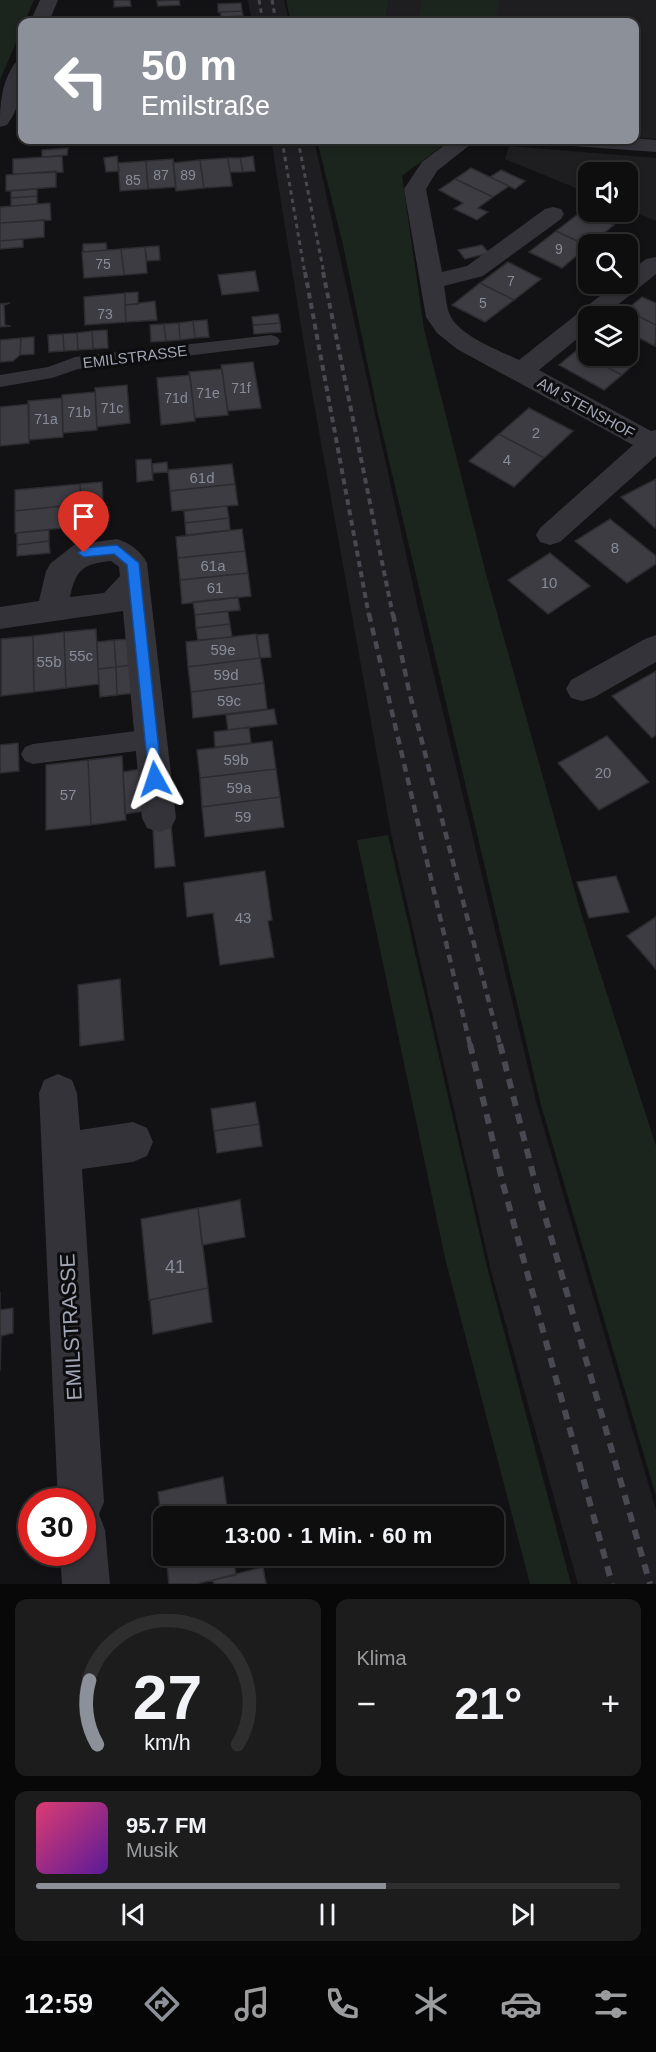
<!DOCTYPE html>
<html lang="de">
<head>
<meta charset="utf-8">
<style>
	body { margin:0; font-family:Arial,sans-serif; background:#1c1c1d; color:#f1f3f6; height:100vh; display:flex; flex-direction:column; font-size:22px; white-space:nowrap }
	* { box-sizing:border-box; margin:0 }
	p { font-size:20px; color:#9b9c9e }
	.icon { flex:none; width:33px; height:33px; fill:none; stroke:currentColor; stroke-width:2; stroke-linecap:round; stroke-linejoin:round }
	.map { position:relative; height:1584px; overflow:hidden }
	.side { display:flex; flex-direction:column; gap:15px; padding:15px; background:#080808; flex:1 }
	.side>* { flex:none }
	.guide { position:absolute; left:18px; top:18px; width:621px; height:126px; border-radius:12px; box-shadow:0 3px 9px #0003,0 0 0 2px #2e2e2f; background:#8c9099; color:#fff; overflow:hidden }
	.controls { position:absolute; left:578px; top:162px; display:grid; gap:12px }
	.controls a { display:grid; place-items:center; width:60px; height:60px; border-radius:12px; background:#0e0e0f; box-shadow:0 3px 9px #0003,0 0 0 2px #2e2e2f; font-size:30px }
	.speed { position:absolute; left:18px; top:1488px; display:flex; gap:12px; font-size:30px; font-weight:700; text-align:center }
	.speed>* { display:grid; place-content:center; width:78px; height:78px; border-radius:50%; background:#0e0e0f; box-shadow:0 3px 9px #0003,0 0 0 2px #2e2e2f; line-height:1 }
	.speed .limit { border:9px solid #d22; background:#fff; color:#111 }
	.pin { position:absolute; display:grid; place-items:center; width:51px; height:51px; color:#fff; margin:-62px -26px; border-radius:50% 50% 50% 0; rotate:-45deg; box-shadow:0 0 6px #0007 }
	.pin .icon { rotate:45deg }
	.me { position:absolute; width:66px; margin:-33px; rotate:355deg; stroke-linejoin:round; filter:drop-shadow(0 0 4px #0008) }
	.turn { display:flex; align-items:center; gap:21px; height:126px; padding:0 24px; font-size:27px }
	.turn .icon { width:78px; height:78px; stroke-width:2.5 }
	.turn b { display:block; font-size:42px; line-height:51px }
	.big { font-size:45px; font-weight:800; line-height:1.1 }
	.side .widget { flex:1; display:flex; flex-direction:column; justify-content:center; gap:9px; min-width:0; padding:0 21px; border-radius:12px; background:#1c1c1d }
	.side .dial { align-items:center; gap:0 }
	.dial svg { height:156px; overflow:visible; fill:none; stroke:#2e2e2f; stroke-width:7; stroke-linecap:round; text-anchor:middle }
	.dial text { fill:#f1f3f6; stroke:none }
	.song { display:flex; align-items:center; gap:18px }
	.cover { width:72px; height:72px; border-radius:9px; background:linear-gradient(135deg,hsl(340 70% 55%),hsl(270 70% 35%)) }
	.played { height:6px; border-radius:3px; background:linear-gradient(90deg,#8c9099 60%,#2e2e2f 60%) }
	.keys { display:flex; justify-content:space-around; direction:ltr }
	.heat { display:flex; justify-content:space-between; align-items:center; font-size:33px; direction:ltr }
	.side .tiles { flex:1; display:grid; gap:15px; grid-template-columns:1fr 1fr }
	.widget:last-child { grid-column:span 2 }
	.trip { position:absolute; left:153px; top:1506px; width:351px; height:60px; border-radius:12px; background:#0e0e0f; box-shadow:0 3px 9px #0003,0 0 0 2px #2e2e2f; font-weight:800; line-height:60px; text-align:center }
	.tab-bar { display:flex; height:96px; justify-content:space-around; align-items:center; background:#060606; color:#9b9c9e }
	.tab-bar .icon { width:42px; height:42px }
	.tab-bar .current { color:#8c9099 }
	.tab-bar b { font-size:27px; color:#f1f3f6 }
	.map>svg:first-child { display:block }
</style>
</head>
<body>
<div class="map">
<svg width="656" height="1584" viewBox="0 0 656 1584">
	<rect width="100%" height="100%" fill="#121214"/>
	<path fill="#1e1e21" d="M248,0H284L289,22H252Z
		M389,0H656V139L635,137L634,22H385Z
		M271,140H314L418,608L537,1105L656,1510V1584H578L491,1271L391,833L310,381Z
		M509,146L656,158V221L627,209V172H588V193L505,159Z"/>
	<path fill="#1c241e" d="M0,0H34L0,80Z
		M286,0H389L385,22H291Z
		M422,0H499L495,22L419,17Z
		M317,140H450L402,176L424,329L486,574L581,913L656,1146V1496L541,1105L378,414L343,245Z
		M388,835L489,1275L571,1584H530L445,1258L357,840Z"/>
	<path fill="#3c3c42" stroke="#2c2c30" stroke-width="1.5" d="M114,0H130L131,6L114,7Z
		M179,0L180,5L158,6L157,1Z
		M241,3L242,11L218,12V4Z
		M242,11L243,16L221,17L220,12Z
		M243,16L244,22H221V17Z
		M68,148L67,155L42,157V150Z
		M62,156L63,172L13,174V159Z
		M117,156L119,171L106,172L104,158Z
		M253,156L255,171L243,172L240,158Z
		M228,158H240L243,172H230Z
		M228,158L232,186L204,188L200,160Z
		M173,159L176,187L148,189L146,161Z
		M200,160L204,188L176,191L173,163Z
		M146,161L148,189L120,191L118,163Z
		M471,168L509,186L493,197L455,179Z
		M501,170L525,181L515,189L490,177Z
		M56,171V187L6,191V175Z
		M455,179L493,197L478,208L488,212L477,220L454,209L463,203L439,190Z
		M37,189V196L11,198V191Z
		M37,196V204L11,206V198Z
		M50,203L51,220L0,223V207Z
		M582,211L614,225L588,246L556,231Z
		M44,220V237L0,241V223Z
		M556,231L588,246L562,268L529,252Z
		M23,239V247L0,249V241Z
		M106,243L107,250L83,252V244Z
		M482,245L489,253L465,259L458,250Z
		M159,246L160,260L147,261L145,247Z
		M145,247L147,273L124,275L121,249Z
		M121,249L124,275L84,278L82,252Z
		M508,262L541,279L514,300L480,283Z
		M255,271L259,291L222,295L218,275Z
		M480,283L514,300L485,322L452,305Z
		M138,292V304L125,305V293Z
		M125,293L126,322L85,325L84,297Z
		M642,297L656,303V325L626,310Z
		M155,301L157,320L126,322L125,305Z
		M10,303L4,305L5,325L11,326L0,327V304Z
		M626,310L656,325L655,346L627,332V316H618Z
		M278,314L280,323L253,325L252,317Z
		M207,320L209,337L195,338L193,321Z
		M193,321L195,338L180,340L179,323Z
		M179,323L180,340L166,341L164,324Z
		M280,323L281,332L254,334L253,325Z
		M164,324L166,341L151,342L150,325Z
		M107,330L108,348L93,349L92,331Z
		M92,331L93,349L78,350L77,333Z
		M77,333L78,350L64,351L63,334Z
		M63,334L64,351L49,352L48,335Z
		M34,337V354L20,355L21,338Z
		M21,338L20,355L13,361L0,362V340Z
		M588,342V356L627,355L638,360L622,375L576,351Z
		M576,351L622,375L604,390L559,365Z
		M253,362L261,408L228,411L221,365Z
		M222,369L228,415L195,418L189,372Z
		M190,375L195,421L161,425L157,378Z
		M127,385L130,423L97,427L95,388Z
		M95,392L97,430L63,433L62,395Z
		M62,398L63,437L29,440L28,401Z
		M29,404V443L0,446V407Z
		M529,408L573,431L544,458L499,434Z
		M499,434L544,458L514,487L469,461Z
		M151,459L153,480L137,482L136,460Z
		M167,462L168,472L153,473L152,464Z
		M232,464L235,484L170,491L168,470Z
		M656,479V528H655L621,497Z
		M102,482L103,501L81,503L80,484Z
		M80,484L81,504L15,511V490Z
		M235,484L238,505L172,511L170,491Z
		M81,504L82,526L15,533V511Z
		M227,506L229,518L185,523L184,511Z
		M229,518L230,530L186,535L185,523Z
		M610,519L656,556V564L627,583L575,541Z
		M242,529L245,551L178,558L176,537Z
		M49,530V541L17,545V533Z
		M49,541L50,553L17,556V545Z
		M245,551L248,573L180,580L178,558Z
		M550,553L590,586L548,614L508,580Z
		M248,573L251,596L182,604L180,580Z
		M238,597L240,610L195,615L193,602Z
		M228,611L230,624L196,628L195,615Z
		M230,624L232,637L198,640L196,628Z
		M96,629L99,684L66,688L64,632Z
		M64,632L66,688L34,692L33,636Z
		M256,634L260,658L188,667L186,642Z
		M268,634L271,657L260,658L257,635Z
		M33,636L34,692L1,696V639Z
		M131,639L133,665L116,667L114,640Z
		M114,640L116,667L98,669L97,642Z
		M260,658L264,683L191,692L188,667Z
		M133,665L135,693L117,695L116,667Z
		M116,667L117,695L100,697L98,669Z
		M656,671V735L652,738L612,696Z
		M264,683L267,709L193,718L191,692Z
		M274,709L277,724L228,730L226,715Z
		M249,727L251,743L215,747L214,732Z
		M607,736L649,782L599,810L558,763Z
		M272,741L276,769L200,778L197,750Z
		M18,743L19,771L0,773V745Z
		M122,756L126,820L91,825L88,760Z
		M88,760L91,825L46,830V765Z
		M141,769L144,811L125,814L123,772Z
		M276,769L280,797L202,807L200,778Z
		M280,797L284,827L205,837L202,807Z
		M171,826L175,866L155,868L153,829Z
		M265,871L272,920L268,921L274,957L220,965L213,913L187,917L184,883Z
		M616,876L629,912L589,918L577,882Z
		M656,917V969L627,936Z
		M120,979L124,1040L80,1046L78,985Z
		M255,1102L259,1124L214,1131L211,1109Z
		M259,1124L262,1146L217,1153L214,1131Z
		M240,1200L245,1237L202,1245L198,1208Z
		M198,1208L208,1288L149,1300L141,1219Z
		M208,1288L212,1322L153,1334L150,1300Z
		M0,1292V1310L13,1308V1333L1,1336L0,1371Z
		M223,1477L228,1516H164V1536L158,1492Z
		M166,1556H233L236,1575L196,1584H169Z
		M263,1567L266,1584H214L213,1580Z"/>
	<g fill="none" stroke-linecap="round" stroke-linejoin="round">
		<path fill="#333339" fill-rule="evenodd" d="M271,335L277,337L280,341L277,345L78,369L52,378L0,387V375L48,367L75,357Z
			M152,729L160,732L164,739L160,746L152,749L33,764L25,761L21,754L25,747L33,744Z"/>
		<path fill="#333339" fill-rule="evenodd" d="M40,0H58L49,22H30Z
			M22,61C24,83 21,107 7,125L0,127C0,104 1,83 15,63Z
			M634,138L656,140V152L572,146L564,145L561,140Z
			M451,140H476L437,171L426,189L442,272L467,266L545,209L553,207L561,209L564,214L561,219L483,276L444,286C446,295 446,307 450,315C458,335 500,351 519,360L615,284H627V274L646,259L656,257V274L604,316H588V330L539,370L651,431L656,430V456L560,542L550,545L540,542L536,535L540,528L633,445L457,349L437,333L426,317L404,189L422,162Z
			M117,539C130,543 141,551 147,563L176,818L171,828L159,832L147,828L142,818L123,611L0,629V607L39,601L46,571L51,563L74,545ZM111,561L119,567L120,576L104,593L70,597C76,569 83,564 111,561Z
			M656,635V662L593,698L582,701L571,698L566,689L571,680L645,639Z
			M58,1074L72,1080L77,1093L80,1130L133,1122L147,1128L153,1142L147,1156L133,1162L82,1169L104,1502L99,1514L105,1530L110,1584H62L60,1552H82V1502H58L39,1093L44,1080Z"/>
		<path stroke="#484951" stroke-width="3" stroke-dasharray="4.5 4" stroke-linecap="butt" d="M259,0L263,22
			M272,0L276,22
			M282,140L305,274
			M298,140L324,274"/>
		<path stroke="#484951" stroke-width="4" stroke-dasharray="6 4.5" stroke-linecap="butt" d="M305,272L369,616
			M323,272L393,616"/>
		<path stroke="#484951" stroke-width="4.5" stroke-dasharray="8 6" stroke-linecap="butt" d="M369,614L470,1045
			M393,614L409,691L500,1045"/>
		<path stroke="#484951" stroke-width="6" stroke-dasharray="10 8" stroke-linecap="butt" d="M470,1044L503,1184L612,1584
			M500,1044L533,1174L650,1584"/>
	</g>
	<path fill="#1a73e8" stroke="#114b97" stroke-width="1.5" d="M117,545L139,563L162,779L160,783H151L149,779L127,565L114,554L84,557L78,553L84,548Z"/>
	<g text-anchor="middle" stroke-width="6" stroke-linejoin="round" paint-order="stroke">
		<g font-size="14" fill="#888c99">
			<text x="161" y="180">87</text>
			<text x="188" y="180">89</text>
			<text x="133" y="185">85</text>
			<text x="559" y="254">9</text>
			<text x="103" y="269">75</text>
			<text x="511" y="286">7</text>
			<text x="483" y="308">5</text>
			<text x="105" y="319">73</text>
			<text x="241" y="393">71f</text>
			<text x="208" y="398">71e</text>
			<text x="176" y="403">71d</text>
			<text x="112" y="413">71c</text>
			<text x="79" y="417">71b</text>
			<text x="46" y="424">71a</text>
		</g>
		<g font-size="15" fill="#a2a7b6" stroke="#0d0d0f">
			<text transform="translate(135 357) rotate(-7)" y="5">EMILSTRASSE</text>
			<text transform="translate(586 408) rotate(29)" y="5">AM STENSHOF</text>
		</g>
		<g font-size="15" fill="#888c99">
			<text x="536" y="438">2</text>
			<text x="507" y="465">4</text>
			<text x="202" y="483">61d</text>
			<text x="615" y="553">8</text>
			<text x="213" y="571">61a</text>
			<text x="549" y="588">10</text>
			<text x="215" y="593">61</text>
			<text x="223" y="655">59e</text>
			<text x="81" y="661">55c</text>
			<text x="49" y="667">55b</text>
			<text x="226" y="680">59d</text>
			<text x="229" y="706">59c</text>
			<text x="236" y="765">59b</text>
			<text x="603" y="778">20</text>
			<text x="239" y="793">59a</text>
			<text x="68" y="800">57</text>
			<text x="243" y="822">59</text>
			<text x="243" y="923">43</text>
		</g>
		<g font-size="18" fill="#888c99">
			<text x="175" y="1273">41</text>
		</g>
		<g font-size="21" fill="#a2a7b6" stroke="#0d0d0f">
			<text transform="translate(71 1327) rotate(-93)" y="7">EMILSTRASSE</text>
		</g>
	</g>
</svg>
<div class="controls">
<a><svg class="icon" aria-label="sound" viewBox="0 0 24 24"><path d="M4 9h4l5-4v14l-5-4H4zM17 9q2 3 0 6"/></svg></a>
<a><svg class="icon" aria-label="search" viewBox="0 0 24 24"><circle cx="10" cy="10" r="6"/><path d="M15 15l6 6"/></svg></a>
<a><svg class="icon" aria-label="layers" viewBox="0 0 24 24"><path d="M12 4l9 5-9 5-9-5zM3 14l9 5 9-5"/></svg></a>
</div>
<div class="speed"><div class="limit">30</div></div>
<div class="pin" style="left:84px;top:553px;background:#d93025"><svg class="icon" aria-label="arrive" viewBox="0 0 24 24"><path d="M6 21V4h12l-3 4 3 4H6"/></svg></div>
<svg class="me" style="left:155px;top:779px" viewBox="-20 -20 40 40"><path d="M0-17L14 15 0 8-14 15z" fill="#1a73e8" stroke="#fff" stroke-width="4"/></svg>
<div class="trip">13:00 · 1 Min. · 60 m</div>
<div class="guide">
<div class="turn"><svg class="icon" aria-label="left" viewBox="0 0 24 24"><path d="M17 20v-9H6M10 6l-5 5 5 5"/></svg><div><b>50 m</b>Emilstraße</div></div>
</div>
</div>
<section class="side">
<div class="tiles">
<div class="widget dial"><svg viewBox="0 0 100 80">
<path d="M14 69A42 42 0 1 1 86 69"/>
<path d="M14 69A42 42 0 0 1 10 36" stroke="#8c9099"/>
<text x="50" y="56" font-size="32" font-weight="700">27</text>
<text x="50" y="72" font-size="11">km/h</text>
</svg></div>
<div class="widget"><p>Klima</p>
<div class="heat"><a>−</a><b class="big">21°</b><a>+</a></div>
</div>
<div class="widget">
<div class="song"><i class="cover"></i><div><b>95.7 FM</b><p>Musik</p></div></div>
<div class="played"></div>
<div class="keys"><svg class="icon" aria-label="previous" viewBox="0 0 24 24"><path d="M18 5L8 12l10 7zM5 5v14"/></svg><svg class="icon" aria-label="pause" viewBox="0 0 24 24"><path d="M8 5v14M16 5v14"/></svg><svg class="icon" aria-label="next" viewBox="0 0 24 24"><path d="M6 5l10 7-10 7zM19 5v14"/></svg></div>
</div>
</div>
</section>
<nav class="tab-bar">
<b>12:59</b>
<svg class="icon current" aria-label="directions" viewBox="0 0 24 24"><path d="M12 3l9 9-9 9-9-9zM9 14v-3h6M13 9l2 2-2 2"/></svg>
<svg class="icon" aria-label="music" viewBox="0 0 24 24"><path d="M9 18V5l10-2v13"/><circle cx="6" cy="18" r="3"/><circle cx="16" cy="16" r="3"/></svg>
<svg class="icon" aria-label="phone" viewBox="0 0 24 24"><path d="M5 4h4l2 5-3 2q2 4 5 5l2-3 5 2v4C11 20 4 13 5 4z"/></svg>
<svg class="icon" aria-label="climate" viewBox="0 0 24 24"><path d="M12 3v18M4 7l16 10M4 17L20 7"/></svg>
<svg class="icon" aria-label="car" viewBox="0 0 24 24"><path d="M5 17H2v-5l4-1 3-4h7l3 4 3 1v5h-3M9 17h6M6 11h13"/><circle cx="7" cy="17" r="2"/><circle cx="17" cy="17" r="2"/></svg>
<svg class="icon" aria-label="filters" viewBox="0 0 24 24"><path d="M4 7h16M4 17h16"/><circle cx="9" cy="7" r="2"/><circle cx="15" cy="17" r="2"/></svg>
</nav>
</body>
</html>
